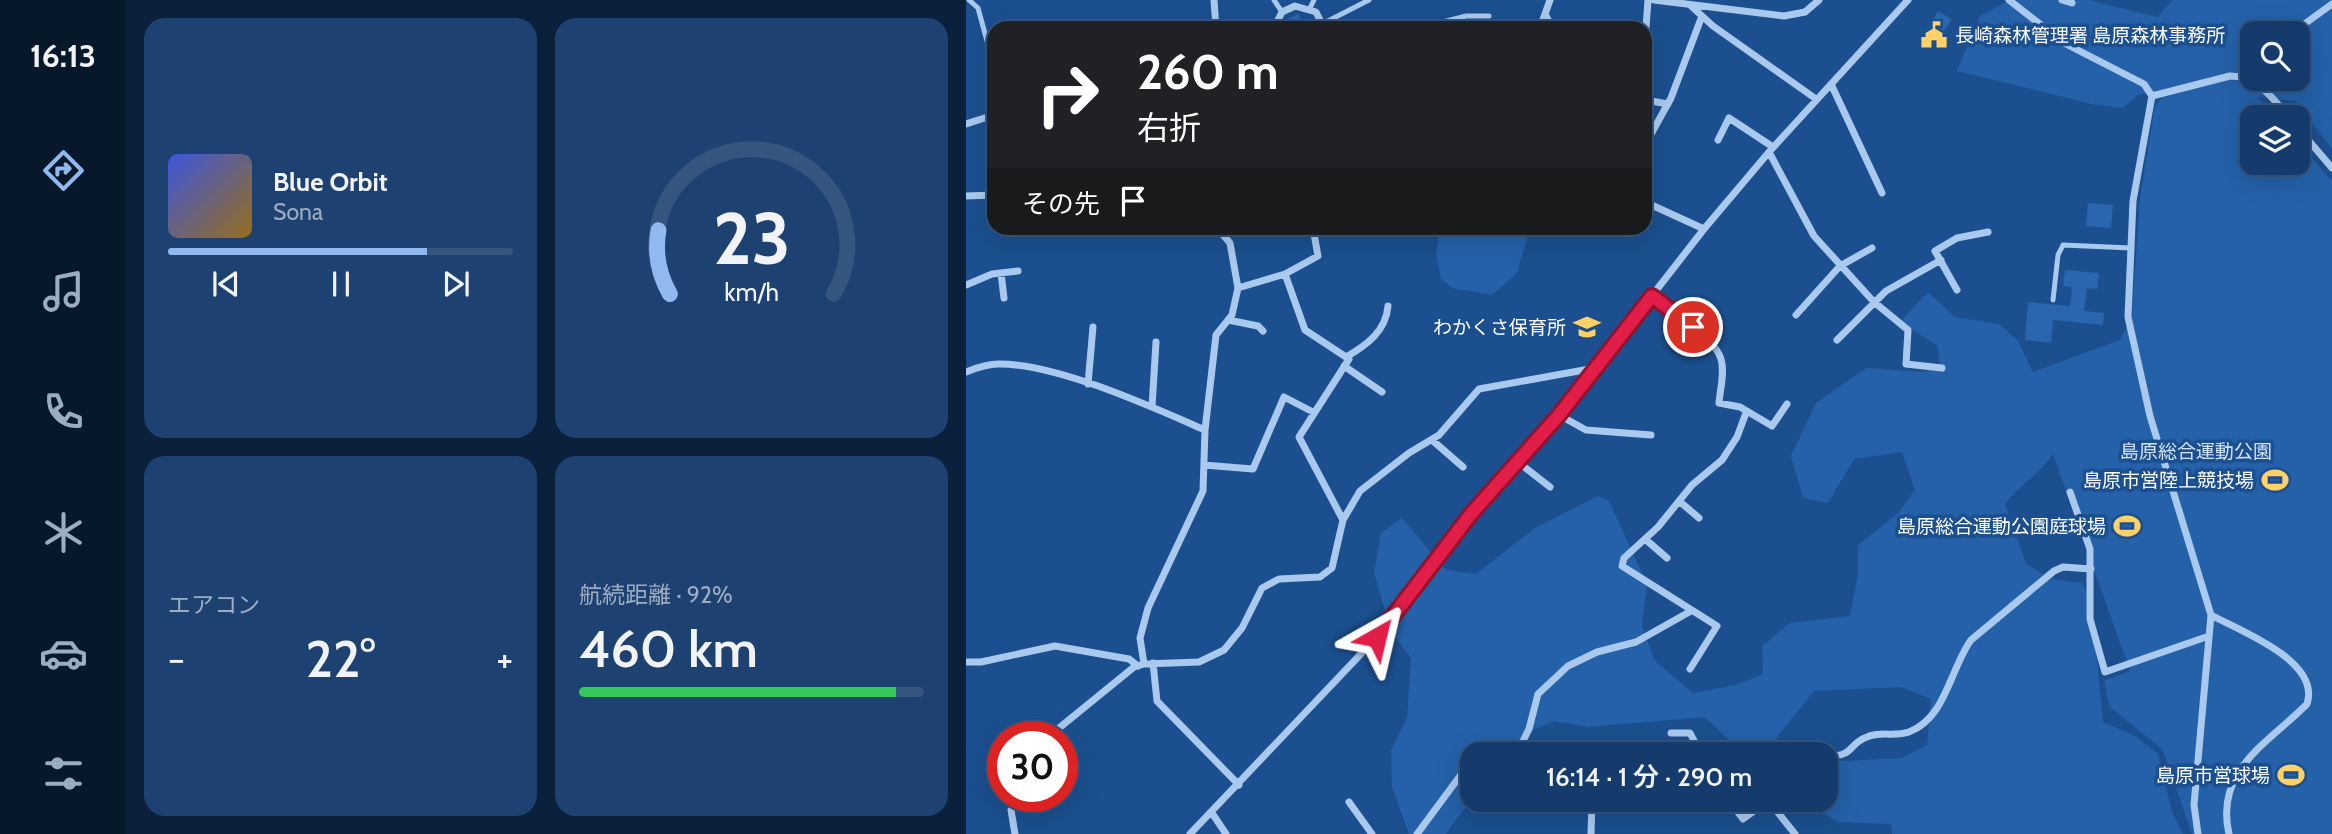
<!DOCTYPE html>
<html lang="ja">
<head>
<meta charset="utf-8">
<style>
	body { margin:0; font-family:Cabin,"Noto Sans JP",sans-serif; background:#1d4271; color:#f1f3f6; height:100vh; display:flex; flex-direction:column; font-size:26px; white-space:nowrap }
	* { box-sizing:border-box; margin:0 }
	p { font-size:23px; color:#9dadc1 }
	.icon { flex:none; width:38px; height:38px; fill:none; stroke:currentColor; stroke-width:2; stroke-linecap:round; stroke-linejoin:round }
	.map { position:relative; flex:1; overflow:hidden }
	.sheet { display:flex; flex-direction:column; gap:18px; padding:18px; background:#0b203b; width:840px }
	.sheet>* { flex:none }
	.hud { position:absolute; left:21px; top:21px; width:665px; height:214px; border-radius:21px; box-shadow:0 7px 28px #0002,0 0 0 2px #33557e; background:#202124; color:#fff; overflow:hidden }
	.buttons { position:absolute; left:1274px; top:21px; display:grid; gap:14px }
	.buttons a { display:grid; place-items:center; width:70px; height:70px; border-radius:14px; background:#143b6b; box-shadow:0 7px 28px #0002,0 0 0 2px #33557e; font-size:35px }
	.speed { position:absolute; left:21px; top:721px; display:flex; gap:14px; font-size:35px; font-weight:700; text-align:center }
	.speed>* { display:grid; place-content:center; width:91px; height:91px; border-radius:50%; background:#143b6b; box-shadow:0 7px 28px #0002,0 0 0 2px #33557e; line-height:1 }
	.speed .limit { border:10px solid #d22; background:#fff; color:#111 }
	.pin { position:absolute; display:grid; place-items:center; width:60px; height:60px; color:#fff; margin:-30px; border:4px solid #fff; border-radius:50%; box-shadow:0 2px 7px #0007 }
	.me { position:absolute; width:77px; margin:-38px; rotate:37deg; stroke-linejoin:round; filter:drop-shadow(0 0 5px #0008) }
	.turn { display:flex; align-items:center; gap:24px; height:147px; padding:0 35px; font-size:32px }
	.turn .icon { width:91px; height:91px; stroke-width:2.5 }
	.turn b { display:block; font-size:49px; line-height:60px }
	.then { display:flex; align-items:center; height:66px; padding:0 35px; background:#0003; gap:14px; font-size:26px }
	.big { font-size:52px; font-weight:600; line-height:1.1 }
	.sheet .widget { flex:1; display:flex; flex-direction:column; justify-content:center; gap:10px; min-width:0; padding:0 24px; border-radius:21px; background:#1d4271 }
	.sheet .dial { align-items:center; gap:0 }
	.dial svg { height:182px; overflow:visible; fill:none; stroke:#33557e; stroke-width:7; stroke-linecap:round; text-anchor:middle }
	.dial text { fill:#f1f3f6; stroke:none }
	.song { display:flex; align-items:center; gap:21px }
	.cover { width:84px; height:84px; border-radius:10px; background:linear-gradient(135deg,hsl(230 70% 55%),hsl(40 70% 35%)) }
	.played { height:7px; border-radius:4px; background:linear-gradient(90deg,#90b9f0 75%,#33557e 75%) }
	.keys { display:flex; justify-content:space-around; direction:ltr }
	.heat { display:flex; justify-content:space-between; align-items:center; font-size:38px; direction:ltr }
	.charge { height:10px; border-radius:5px; background:linear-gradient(90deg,#34c759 92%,#33557e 0) }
	.sheet .tiles { flex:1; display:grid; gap:18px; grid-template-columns:repeat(2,1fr) }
	.trip { position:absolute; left:494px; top:742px; width:378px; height:70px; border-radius:21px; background:#143b6b; box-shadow:0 7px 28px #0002,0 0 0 2px #33557e; font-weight:600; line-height:70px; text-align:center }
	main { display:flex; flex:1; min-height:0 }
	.menu { display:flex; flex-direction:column; width:126px; justify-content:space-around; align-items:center; background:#08182b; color:#9dadc1 }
	.menu .icon { width:49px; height:49px }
	.menu .active { color:#90b9f0 }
	.menu b { font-size:32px; color:#f1f3f6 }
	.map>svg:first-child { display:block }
</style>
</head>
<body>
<main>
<nav class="menu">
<b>16:13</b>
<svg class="icon active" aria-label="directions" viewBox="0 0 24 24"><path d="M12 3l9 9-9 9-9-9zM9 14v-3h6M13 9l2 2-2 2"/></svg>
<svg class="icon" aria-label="music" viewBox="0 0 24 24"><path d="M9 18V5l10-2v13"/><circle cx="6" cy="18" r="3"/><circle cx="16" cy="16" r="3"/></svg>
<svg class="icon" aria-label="phone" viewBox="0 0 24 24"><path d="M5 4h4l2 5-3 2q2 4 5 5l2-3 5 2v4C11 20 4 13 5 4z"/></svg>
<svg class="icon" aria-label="climate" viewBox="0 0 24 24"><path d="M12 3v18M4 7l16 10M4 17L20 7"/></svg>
<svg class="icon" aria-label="car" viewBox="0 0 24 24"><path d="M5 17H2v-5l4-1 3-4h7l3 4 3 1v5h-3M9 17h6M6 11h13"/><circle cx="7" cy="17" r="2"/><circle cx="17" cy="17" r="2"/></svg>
<svg class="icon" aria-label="filters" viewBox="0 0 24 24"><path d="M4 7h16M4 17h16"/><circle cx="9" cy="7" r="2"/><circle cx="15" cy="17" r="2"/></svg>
</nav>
<section class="sheet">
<div class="tiles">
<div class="widget">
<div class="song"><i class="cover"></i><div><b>Blue Orbit</b><p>Sona</p></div></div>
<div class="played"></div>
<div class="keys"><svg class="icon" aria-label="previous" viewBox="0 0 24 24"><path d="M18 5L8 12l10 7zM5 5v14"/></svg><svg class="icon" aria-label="pause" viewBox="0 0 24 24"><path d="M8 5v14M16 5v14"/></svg><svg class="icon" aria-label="next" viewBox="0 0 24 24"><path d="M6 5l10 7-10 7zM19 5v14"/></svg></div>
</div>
<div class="widget dial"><svg viewBox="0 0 100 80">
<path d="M14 69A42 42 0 1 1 86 69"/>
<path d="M14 69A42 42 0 0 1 9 41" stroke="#90b9f0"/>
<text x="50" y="56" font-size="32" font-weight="700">23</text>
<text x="50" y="72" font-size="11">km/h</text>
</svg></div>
<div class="widget"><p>エアコン</p>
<div class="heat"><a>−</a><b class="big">22°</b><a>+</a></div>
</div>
<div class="widget"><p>航続距離 · 92%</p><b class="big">460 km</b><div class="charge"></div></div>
</div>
</section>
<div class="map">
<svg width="1366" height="834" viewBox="0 0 1366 834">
	<rect width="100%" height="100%" fill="#1b4f8f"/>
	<path fill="#2461a8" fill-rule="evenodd" d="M1044,0H1122L1191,17L1207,0H1366V149L1329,101L1292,97L1309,117H1286V163H1332V142L1366,181V834H1226L1197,750L1143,706L1138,681L1164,671L1087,454C1075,473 1053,485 1039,504L1060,564L1085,579L1117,583L1126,608L1137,722L1171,737L1192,754L1206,812L1217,834H926L925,824L872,822L848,807L849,800H859V762L935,758L961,745L965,699L935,687L848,691L798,754H778L739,717L622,727L588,721L565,731L543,754H506V798L480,834H443L426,787L425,750L441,718L445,658L425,632L408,572L415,533L436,518L480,570L510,574L569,528L632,496L643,501L681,584L676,627L689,661L727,693L770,685L797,674L796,646L824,623L884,616L892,574V545L931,514L949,490L936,452L888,459L862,503L837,498L825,456L850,403L900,368L959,372L973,364L972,346L934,322L962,292L989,317L1033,324L1052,341L1067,372L1154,340L1166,316L1174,198L1189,106L1196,98L1222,90L1174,94L1156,108L1126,104L991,71L1014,16ZM1286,33H1332V79H1286Z
		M474,228H564L551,273L526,295L486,288L475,279L470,254Z"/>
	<path fill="#2a66ad" d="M972,11L986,19L966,49L955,42Z
		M333,14L337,28H315L323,18Z
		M1122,203L1147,205L1145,228L1120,226Z
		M1099,270L1133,273L1131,289L1121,288L1118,311L1138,313L1137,325L1087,320L1085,343L1059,340L1062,302L1104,306L1106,287L1097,286Z"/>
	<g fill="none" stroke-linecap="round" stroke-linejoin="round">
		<path stroke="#a9c9ee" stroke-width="5" d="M3,0L12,8L21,41
			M308,0L316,12
			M344,8L348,0
			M358,23L403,0
			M454,28L500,16H523
			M1087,300L1092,255L1097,245L1165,248"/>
		<path stroke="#a9c9ee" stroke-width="7" d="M248,0L250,28
			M688,0L818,16L839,12L853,0
			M1043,0L1098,43L1178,84L1186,96L1167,201L1162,317L1184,416L1245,615C1276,632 1355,661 1341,704C1304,742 1248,769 1263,834
			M1096,0L1106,3
			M724,5L747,26L850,99
			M580,16L587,28
			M308,28L316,12L329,6L350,12L358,28
			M574,28L584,0
			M1326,33L1366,4
			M679,42L682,0
			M1276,76L1286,63
			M865,84L916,193
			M679,93L685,101L702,104
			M1186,96L1264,76C1292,76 1306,98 1323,117
			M0,124L28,115
			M1332,128L1366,168
			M752,140L763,118L807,147
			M679,145L705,98L736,16
			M803,152L848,236L908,302L942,330L940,364L976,368
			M0,196L28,195
			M679,202L738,229
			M635,228L642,230L646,228
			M35,273L38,298
			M319,274L352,256L347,228
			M0,285L26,274L52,271
			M272,288L319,274L339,330L383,359L333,437L377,520
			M991,290L969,251L991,238L1022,232
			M686,296C704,308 749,338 755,359C759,372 754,390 753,403L774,407L806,426L821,404
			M830,315L874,266L906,248
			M262,320L292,326L297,331
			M871,340L920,291L975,260
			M380,357C401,345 420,331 422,306
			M378,366L416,392
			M0,372C10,368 21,364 32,364C90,363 186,407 239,430
			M122,384L127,327
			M186,407L190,342
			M593,415L620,430L685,435
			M466,440L497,467
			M552,462L584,487
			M238,465L287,469L318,397L347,412
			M1104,492L1124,549V619L1139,672L1243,636
			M713,501L733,518
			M679,539L701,558
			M0,662H15L89,646L163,659L172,666
			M187,663L191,701L273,785
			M178,664L174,638L182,608L237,491L239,430L250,335L266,315L272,288L264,243L251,228
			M724,669L751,626L656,566L658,558L692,527L726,485L756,460L771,437L780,413
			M705,733H724L735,754
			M82,737L168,667L178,664L233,662L258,650L276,628L296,588L313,579L354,577L366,568L377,520L394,491L443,453L473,435L513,389L629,368
			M533,754L551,753L563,729L572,694L602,666L631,652L670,642L725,611
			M859,756C890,757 881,744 901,737C914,731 929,737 943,732C980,718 984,669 1005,640L1088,571L1097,567L1125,569
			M763,800L777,819L802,801
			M802,800L829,834
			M383,802L406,834
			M246,813L260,834
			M49,834L45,810L52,796
			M224,834L411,637L504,514L593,415L738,229L803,152L942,0
			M451,834L494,776L506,766
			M625,834L626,800
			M1232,834L1228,805L1245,615"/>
	</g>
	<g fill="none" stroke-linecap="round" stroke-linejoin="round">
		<g stroke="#92132f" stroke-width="18">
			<path id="route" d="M411,637L505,514L593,415L686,296L727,327"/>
		</g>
		<use href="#route" stroke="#e11d48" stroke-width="12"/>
	</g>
	<defs>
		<g id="civic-bare" transform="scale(2.1)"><path d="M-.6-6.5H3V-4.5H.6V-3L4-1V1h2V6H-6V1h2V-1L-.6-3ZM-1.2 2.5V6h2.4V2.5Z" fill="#ffd166" stroke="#1b4f8f" stroke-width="2.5" paint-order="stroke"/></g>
		<g id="school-bare" transform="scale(2.1)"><path d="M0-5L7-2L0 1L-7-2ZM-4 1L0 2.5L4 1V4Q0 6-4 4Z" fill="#ffd166" stroke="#1b4f8f" stroke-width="2.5" paint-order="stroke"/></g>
		<g id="stadium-bare" transform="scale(2.1)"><path d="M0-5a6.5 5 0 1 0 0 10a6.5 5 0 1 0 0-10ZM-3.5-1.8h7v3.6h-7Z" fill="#ffd166" stroke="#1b4f8f" stroke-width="2.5" paint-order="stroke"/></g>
	</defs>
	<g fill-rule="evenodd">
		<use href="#civic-bare" x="968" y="35"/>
		<use href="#school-bare" x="621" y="327"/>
		<use href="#stadium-bare" x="1309" y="480"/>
		<use href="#stadium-bare" x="1161" y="526"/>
		<use href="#stadium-bare" x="1325" y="775"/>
	</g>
	<g text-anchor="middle" stroke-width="7" stroke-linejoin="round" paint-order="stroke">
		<g font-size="19" fill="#fff" stroke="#1b4f8f" text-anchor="end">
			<text x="989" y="42" text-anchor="start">長崎森林管理署 島原森林事務所</text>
			<text x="600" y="334">わかくさ保育所</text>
			<text x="1288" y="487">島原市営陸上競技場</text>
			<text x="1140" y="533">島原総合運動公園庭球場</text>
			<text x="1304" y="782">島原市営球場</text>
		</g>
		<g font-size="19" fill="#cfe3fa" stroke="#1b4f8f">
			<text x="1230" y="458">島原総合運動公園</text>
		</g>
	</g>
</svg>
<div class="buttons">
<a><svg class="icon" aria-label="search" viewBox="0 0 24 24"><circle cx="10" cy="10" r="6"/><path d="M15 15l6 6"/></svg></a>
<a><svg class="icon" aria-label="layers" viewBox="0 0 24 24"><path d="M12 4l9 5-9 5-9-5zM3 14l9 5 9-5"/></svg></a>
</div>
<div class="speed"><div class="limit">30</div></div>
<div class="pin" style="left:727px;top:327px;background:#d93025"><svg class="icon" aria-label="arrive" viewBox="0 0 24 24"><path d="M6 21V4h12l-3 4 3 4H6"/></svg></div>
<svg class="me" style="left:411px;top:637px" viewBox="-20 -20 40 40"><path d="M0-17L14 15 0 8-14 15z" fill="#e11d48" stroke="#fff" stroke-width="4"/></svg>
<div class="trip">16:14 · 1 分 · 290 m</div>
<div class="hud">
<div class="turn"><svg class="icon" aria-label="right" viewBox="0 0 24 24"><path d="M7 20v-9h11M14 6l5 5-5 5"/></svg><div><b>260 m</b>右折</div></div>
<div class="then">その先<svg class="icon" aria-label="arrive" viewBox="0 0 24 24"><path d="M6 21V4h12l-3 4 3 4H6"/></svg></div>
</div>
</div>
</main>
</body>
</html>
